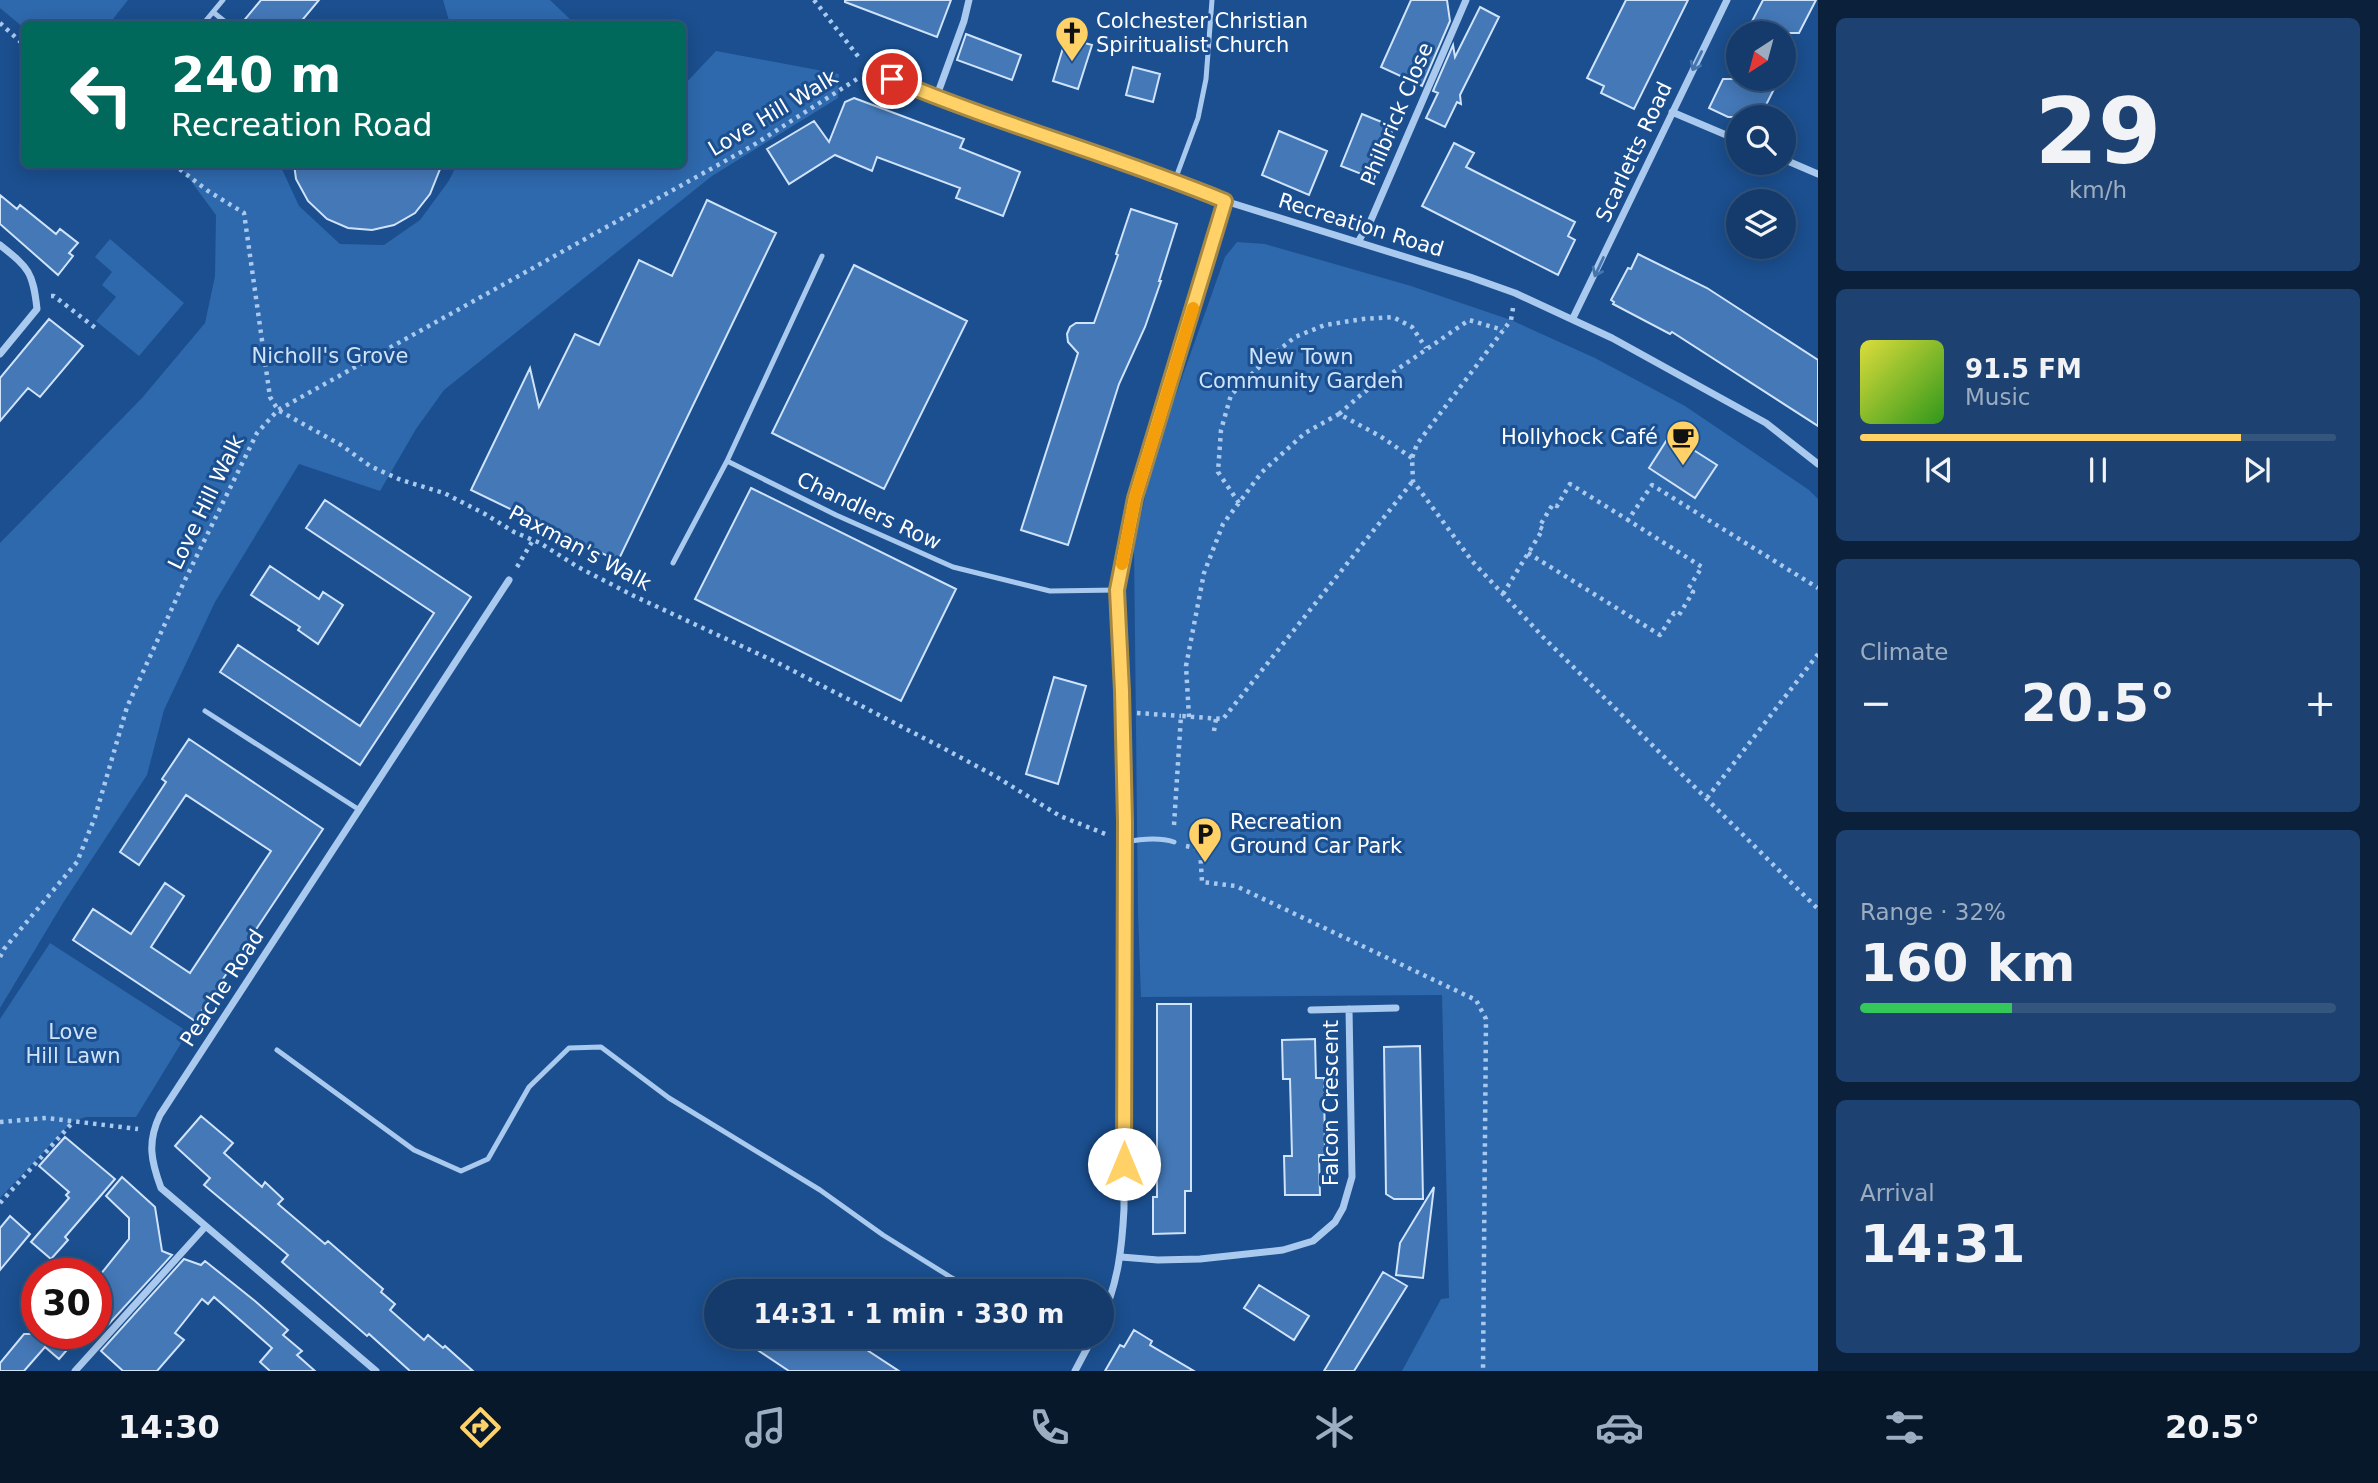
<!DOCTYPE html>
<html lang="en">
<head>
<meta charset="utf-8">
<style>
	body { margin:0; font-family:"DejaVu Sans",sans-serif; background:#1d4271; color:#f1f3f6; height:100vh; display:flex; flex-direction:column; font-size:26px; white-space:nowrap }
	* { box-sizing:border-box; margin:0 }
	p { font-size:23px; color:#9dadc1 }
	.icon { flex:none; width:38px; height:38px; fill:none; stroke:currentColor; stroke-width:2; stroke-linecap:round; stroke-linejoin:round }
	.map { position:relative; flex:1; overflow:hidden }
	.side { display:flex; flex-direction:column; gap:18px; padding:18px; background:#0b203b; width:560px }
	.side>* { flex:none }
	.guide { position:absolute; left:21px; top:21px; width:665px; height:147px; border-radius:10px; box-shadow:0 4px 18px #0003,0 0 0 2px #33557e; background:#00695c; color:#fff; overflow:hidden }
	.needle { width:46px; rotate:216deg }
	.buttons { position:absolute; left:1726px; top:21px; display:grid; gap:14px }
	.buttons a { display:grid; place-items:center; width:70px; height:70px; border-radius:50%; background:#143b6b; box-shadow:0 4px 18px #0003,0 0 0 2px #33557e; font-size:35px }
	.speed { position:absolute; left:21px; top:1258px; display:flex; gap:14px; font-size:35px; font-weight:700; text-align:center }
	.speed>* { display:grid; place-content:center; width:91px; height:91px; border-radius:50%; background:#143b6b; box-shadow:0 4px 18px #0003,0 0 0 2px #33557e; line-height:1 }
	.speed .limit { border:10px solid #d22; background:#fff; color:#111 }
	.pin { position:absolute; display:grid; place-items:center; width:60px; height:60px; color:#fff; margin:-30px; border:4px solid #fff; border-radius:50%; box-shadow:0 2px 7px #0007 }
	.me { position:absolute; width:77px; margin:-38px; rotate:0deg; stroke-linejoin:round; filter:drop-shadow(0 0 5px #0008) }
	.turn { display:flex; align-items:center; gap:24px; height:147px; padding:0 35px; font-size:32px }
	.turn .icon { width:91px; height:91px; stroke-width:2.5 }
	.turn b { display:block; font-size:49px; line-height:60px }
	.big { font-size:52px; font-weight:700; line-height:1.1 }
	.side .card { flex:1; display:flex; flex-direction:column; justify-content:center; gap:10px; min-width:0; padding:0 24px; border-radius:10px; background:#1d4271 }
	.side .dial { align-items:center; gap:0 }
	.dial b { font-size:91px; line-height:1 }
	.song { display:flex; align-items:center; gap:21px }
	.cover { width:84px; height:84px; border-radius:10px; background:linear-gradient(135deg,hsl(60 70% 55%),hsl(110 70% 35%)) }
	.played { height:7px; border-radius:4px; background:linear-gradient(90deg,#ffd166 80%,#33557e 80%) }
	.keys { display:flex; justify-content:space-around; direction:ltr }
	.heat { display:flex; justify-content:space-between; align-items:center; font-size:38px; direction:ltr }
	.charge { height:10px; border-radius:5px; background:linear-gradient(90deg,#34c759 32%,#33557e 0) }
	.trip { position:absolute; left:704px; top:1279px; width:410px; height:70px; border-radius:35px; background:#143b6b; box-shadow:0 4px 18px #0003,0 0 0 2px #33557e; font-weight:700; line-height:70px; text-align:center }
	.menu { display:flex; height:112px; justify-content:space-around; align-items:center; background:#08182b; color:#9dadc1 }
	.menu .icon { width:49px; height:49px }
	.menu .selected { color:#ffd166 }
	.menu b { font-size:32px; color:#f1f3f6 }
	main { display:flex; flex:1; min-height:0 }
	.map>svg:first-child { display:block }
</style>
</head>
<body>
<main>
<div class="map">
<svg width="1818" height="1371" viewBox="0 0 1818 1371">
	<rect width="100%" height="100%" fill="#1b4f8f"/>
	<path fill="#2e69ad" d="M0,0H128L109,24H24V28L0,8Z
		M443,0H550L575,24H450Z
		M716,51L839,74L838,98L712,176L444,390L416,429L380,491L299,464L215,602L164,710L147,775L63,903L0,1008V543L142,398L205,323L215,276L216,215L179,165H280L299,206L340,244L384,245L420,220L448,182L457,165L682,164L683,86Z
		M110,239L184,303L139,356L96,321L116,297L102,285L112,272L95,257Z
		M1237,242L1265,244L1411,286L1511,320L1595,358L1685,406L1809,490L1818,499V1371H1402L1441,1299L1449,1298L1442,995L1141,997L1138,913L1134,546L1155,453L1225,257Z
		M50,943L188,1032L136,1117H86L73,1121L0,1198V1019Z"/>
	<path fill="#4478b7" stroke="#cfe3fa" stroke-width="2" d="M261,0H319L299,24H241Z
		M845,0H951L937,37L845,2Z
		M1411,0H1447L1450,21L1422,86L1381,67Z
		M1626,0H1688L1634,109L1601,93L1604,86L1587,78Z
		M1763,0H1816L1799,33H1746Z
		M1480,7L1499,17L1460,95L1461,104L1457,102L1445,127L1426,118L1438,93L1433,91L1453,45L1455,57Z
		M966,34L1021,55L1012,80L957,60Z
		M1066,38L1092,45L1078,89L1053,81Z
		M1133,67L1160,74L1153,102L1126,95Z
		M1723,79H1779L1760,117H1728L1709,108Z
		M854,98L964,139L960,148L1020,172L1003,216L956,198L960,188L877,157L872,171L835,155L789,184L767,149L814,121L829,142L845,102Z
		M1362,114L1394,127L1374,179L1341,166Z
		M1279,131L1327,151L1309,195L1262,175Z
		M1454,143L1474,153L1466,167L1575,222L1568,236L1575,240L1558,275L1422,206Z
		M294,164H442L430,194L415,213L394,225L372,230L348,228L327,219L308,201L296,179Z
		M0,195L17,209L20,205L56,234L60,229L78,243L69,253L73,256L58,275L0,224Z
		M707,200L776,233L618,561L471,490L530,368L539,407L575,334L599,345L639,260L672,276Z
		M1131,209L1177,224L1159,281H1161L1145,327L1119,384L1068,545L1021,530L1078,353L1068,342L1067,334L1070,327L1076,323H1094L1118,255L1116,254Z
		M1638,254L1707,288L1818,360V426L1672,332L1670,334L1613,304L1614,302L1611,300L1628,268L1631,269Z
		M854,265L967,321L884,489L772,433Z
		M49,319L83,346L40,397L28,388L0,421V378Z
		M1670,435L1717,465L1695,498L1649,468Z
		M751,488L956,589L901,701L695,599Z
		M325,500L471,597L360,765L220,672L238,645L360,726L434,613L306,528Z
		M270,566L319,599L323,592L343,605L318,644L298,630L300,627L251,595Z
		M1054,677L1086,686L1058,784L1026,774Z
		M189,739L323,829L195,1021L73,940L93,909L131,934L165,883L184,896L151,947L190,973L271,851L186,795L139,865L120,852L166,782L162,779Z
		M1157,1004H1191V1191H1185V1233L1153,1234V1197H1157Z
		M1315,1039L1316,1078H1324L1325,1155H1319L1320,1195H1285L1284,1156H1292L1291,1116L1290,1079H1283L1282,1040Z
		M1420,1046L1423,1199H1394L1386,1194L1384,1047Z
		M201,1116L233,1143L224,1153L262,1187L265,1182L283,1199L278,1204L325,1244L328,1241L383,1289L381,1292L395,1304L390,1310L424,1340L428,1335L443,1348L445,1346L473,1371H410L369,1334L367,1336L282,1262L288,1255L204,1185L210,1178L175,1146Z
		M65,1137L115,1179L65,1237L68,1240L51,1259L31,1242L69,1198L66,1195L69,1192L39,1166Z
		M122,1177L155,1207L162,1251L172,1255L96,1338V1280L129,1239V1218L106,1196Z
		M1434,1187L1423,1278L1396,1275L1400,1243Z
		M10,1216L30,1234L0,1270V1228Z
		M184,1259L201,1265L205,1261L255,1301L288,1330L283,1335L302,1351L297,1355L315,1371H270L260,1362L272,1348L214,1297L208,1304L202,1299L175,1333L184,1340L157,1371H123L101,1351Z
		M1383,1272L1407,1286L1354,1371H1324Z
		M1259,1285L1309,1316L1294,1340L1244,1308Z
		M1134,1330L1152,1341L1150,1345L1194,1371H1105L1120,1345L1124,1347Z
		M24,1334H81L59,1359L45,1347L24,1371H0V1363Z
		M738,1337H847L899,1371H789Z"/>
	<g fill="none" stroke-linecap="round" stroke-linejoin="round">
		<path stroke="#a9c9ee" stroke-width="4.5" stroke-dasharray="3.5 5" stroke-linecap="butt" d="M814,0L861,60
			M0,23L24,45
			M173,164L208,191L244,213L270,397L278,410L341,445L370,466L401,480L444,493L485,514L514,532L540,543L578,567L634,596L778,663L943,748L995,776L1060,816L1108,835
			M51,296H54L98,330
			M1513,308L1511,320L1417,444L1412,458L1413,481L1472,561L1543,637L1818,909
			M1339,414L1363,393L1469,320L1503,330
			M1239,503L1218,472L1221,430L1231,395L1263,363L1295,337L1325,325L1363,319L1393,317L1412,327L1426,348
			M1528,553L1660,635L1674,613L1679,615L1693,592L1688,589L1702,567L1628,520
			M517,567L533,540
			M1503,594L1543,529L1539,527L1553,504L1557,506L1570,484L1628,520L1652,485L1818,588
			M1137,713L1181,716
			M1189,717L1186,666L1204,573L1223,524L1262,472L1305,433L1339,414L1380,436L1412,458
			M1214,731L1216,719
			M1707,798L1818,654
			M1174,825L1181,716L1223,719L1413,481
			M1186,846L1200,849L1202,882L1236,886L1476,1000L1486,1019L1483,1371
			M0,957L4,949L77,862L95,817L127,707L184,582L257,433L278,410L752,146L857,79
			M0,1122L46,1118L138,1129
			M0,1203L73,1122"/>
		<path stroke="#a9c9ee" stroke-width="5" d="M213,12L228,24
			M203,24L223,0
			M1175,180L1198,118L1206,79L1212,0
			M727,461L822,256
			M673,563L727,461L836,515L953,567L1050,591L1117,590
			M205,711L358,809
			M1125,842C1141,839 1159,837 1174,842
			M277,1050L414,1150L461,1171L488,1159L529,1087L569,1048L601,1047L669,1098L820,1190L883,1235L952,1278L979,1292
			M1064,1337L1086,1350"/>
		<path stroke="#a9c9ee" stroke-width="7" d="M870,70L936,98L1175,180L1225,201L1470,277L1515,293L1612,338L1766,423L1818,464
			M936,98L964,21L969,0
			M1672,112L1738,140
			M1783,159L1818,174
			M1358,242L1371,220L1466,0
			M0,245C29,268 33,272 37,309L0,354
			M1573,318L1727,0
			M1311,1010L1396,1008
			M1121,1257L1158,1260L1200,1259L1283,1250L1313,1241L1335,1222L1343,1208L1352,1177L1349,1009
			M1101,1320C1118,1284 1122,1248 1124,1209L1125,823L1122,691L1117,590L1135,498L1225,201
			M75,1371L205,1227
			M376,1371L161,1188C151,1161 147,1142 160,1115L509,580
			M1075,1371L1093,1337"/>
	</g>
	<defs><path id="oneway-shaft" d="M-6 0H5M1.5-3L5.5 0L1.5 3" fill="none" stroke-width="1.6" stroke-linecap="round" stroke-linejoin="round" transform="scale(1.75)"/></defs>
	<g stroke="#4674ac">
		<use href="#oneway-shaft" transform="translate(1697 61) rotate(116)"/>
		<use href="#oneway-shaft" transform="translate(1599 267) rotate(115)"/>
	</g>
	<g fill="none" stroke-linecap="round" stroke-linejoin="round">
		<g stroke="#a68842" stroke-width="18">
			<path id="route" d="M892,79C1001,125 1116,156 1225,201L1135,498L1117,590L1122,691L1125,822L1124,1164"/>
		</g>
		<use href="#route" stroke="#ffd166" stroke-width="12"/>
		<path stroke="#f59e0b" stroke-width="12" d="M1122,564L1135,498L1193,308"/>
	</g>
	<defs>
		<g id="church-pin" transform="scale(1.75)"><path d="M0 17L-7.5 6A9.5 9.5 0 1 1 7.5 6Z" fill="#ffd166" stroke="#1b4f8f"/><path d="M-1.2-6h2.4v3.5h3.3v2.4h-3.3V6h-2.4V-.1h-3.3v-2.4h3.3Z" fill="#111"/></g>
		<g id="cafe-pin" transform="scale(1.75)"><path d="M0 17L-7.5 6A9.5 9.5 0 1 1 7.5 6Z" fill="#ffd166" stroke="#1b4f8f"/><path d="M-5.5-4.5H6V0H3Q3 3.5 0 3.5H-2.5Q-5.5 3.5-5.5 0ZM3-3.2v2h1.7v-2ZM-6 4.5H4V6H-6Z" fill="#111"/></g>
		<g id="parking-pin" transform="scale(1.75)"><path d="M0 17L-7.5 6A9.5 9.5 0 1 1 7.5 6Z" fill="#ffd166" stroke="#1b4f8f"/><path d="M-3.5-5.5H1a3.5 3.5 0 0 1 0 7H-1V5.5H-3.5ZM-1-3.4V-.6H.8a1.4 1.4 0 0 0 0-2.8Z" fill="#111"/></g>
	</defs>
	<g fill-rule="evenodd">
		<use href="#church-pin" x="1072" y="33"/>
		<use href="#cafe-pin" x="1683" y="437"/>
		<use href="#parking-pin" x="1205" y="834"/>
	</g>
	<g text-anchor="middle" stroke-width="6" stroke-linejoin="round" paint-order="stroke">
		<g font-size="21" fill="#fff" stroke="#1b4f8f" text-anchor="start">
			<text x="1096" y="28">Colchester Christian<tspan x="1096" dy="24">Spiritualist Church</tspan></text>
			<text x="1658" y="444" text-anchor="end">Hollyhock Café</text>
			<text x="1230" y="829">Recreation<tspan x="1230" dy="24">Ground Car Park</tspan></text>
		</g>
		<g font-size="21" fill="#fff" stroke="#1b4f8f">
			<text transform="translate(773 113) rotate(-31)" y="7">Love Hill Walk</text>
			<text transform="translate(1397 114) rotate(-67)" y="7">Philbrick Close</text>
			<text transform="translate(1634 152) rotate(-65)" y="7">Scarletts Road</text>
			<text transform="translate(1361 225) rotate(17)" y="7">Recreation Road</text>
			<text transform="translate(206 502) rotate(-64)" y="7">Love Hill Walk</text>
			<text transform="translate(869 511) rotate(25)" y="7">Chandlers Row</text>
			<text transform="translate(580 548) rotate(28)" y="7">Paxman's Walk</text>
			<text transform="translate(222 988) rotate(-57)" y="7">Peache Road</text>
			<text transform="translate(1331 1103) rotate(-90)" y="7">Falcon Crescent</text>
		</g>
		<g font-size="21" fill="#cfe3fa" stroke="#1b4f8f">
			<text x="330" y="363">Nicholl's Grove</text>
			<text x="1301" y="364">New Town<tspan x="1301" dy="24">Community Garden</tspan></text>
			<text x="73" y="1039">Love<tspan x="73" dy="24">Hill Lawn</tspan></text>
		</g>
	</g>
</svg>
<div class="buttons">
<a><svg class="needle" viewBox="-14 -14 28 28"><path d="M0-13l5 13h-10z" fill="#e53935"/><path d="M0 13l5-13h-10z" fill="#9dadc1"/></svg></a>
<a><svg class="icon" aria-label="search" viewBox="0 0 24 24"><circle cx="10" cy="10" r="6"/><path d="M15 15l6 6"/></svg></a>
<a><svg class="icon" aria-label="layers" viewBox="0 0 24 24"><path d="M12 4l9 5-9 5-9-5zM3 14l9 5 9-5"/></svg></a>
</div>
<div class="speed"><div class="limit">30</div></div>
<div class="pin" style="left:892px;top:79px;background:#d93025"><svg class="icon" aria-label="arrive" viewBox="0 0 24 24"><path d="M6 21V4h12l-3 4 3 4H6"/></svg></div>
<svg class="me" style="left:1124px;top:1164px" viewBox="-20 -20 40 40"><circle r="19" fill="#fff"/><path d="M0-13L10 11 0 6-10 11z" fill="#ffd166"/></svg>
<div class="trip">14:31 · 1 min · 330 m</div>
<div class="guide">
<div class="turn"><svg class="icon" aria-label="left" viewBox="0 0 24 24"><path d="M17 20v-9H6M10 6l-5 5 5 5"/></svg><div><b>240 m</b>Recreation Road</div></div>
</div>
</div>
<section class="side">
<div class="card dial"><b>29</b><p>km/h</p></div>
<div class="card">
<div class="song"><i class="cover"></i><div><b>91.5 FM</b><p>Music</p></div></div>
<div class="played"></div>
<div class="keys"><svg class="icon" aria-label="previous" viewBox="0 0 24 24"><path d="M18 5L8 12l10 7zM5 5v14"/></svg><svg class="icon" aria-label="pause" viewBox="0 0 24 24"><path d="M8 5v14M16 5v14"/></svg><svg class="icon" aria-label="next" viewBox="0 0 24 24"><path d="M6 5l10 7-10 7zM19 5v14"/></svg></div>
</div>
<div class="card"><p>Climate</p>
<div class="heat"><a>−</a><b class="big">20.5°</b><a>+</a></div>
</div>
<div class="card"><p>Range · 32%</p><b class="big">160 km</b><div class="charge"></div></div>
<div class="card"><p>Arrival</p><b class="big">14:31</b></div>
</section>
</main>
<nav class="menu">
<b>14:30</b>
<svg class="icon selected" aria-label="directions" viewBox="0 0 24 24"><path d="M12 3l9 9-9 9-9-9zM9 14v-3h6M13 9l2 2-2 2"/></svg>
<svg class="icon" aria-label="music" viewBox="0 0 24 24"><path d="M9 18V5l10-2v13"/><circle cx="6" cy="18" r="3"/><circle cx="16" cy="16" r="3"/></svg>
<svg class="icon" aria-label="phone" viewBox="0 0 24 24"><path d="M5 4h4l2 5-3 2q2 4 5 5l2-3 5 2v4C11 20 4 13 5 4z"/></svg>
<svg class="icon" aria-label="climate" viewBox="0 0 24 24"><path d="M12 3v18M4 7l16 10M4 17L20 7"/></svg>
<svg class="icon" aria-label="car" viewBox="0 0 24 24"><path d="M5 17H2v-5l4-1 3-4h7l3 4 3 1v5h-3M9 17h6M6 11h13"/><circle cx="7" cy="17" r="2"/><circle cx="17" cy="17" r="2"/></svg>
<svg class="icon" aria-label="filters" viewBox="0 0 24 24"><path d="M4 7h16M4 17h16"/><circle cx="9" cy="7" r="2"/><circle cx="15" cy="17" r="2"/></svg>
<b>20.5°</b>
</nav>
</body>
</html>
